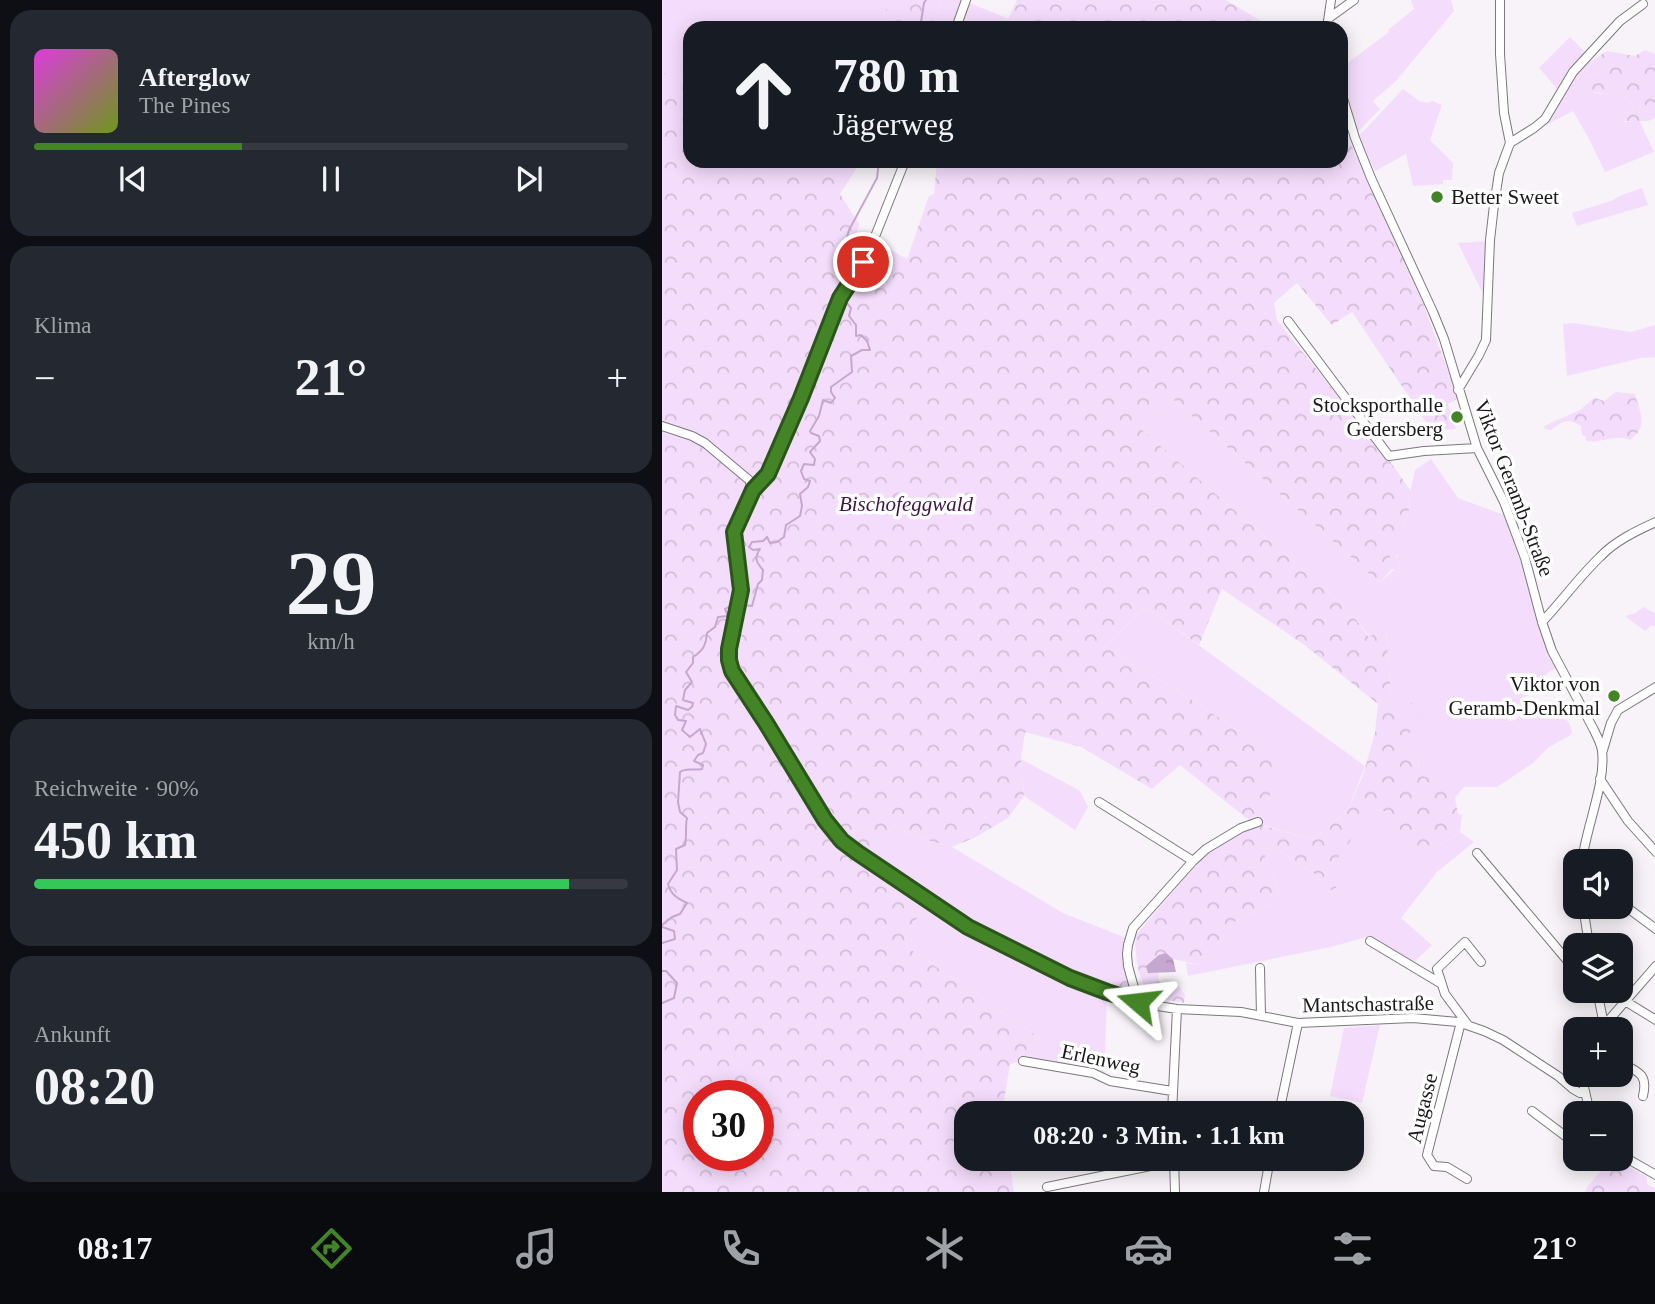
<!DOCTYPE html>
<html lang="de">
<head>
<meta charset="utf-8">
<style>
	body { margin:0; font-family:Georgia,serif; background:#242831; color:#f1f3f6; height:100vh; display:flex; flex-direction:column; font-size:26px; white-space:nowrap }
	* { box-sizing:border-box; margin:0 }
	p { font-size:23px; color:#9ea1a6 }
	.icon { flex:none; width:38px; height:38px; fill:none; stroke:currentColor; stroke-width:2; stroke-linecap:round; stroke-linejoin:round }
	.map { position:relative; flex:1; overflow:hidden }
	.drawer { display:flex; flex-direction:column; gap:10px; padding:10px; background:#0d0f14; width:662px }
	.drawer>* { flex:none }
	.top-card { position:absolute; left:21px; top:21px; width:665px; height:147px; border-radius:21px; box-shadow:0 4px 18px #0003; background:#171b24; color:#f1f3f6; overflow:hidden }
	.tools { position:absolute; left:901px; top:849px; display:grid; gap:14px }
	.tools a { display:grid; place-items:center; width:70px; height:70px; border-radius:14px; background:#171b24; box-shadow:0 4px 18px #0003; font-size:35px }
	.speed { position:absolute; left:21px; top:1080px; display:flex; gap:14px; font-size:35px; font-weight:700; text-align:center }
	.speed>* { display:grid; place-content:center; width:91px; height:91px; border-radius:50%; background:#171b24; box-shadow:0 4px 18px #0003; line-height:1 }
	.speed .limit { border:10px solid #d22; background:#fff; color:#111 }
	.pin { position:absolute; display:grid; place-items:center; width:60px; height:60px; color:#fff; margin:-30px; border:4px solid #fff; border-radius:50%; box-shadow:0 2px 7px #0007 }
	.me { position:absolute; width:77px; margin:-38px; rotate:287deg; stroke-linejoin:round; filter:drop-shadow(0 0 5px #0008) }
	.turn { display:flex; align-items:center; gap:24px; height:147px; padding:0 35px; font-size:32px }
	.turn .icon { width:91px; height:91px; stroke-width:2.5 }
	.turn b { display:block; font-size:49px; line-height:60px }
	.big { font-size:52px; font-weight:700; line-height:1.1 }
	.drawer .widget { flex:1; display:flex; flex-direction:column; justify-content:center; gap:10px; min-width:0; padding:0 24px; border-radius:21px; background:#242831 }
	.drawer .dial { align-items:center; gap:0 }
	.dial b { font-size:91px; line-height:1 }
	.song { display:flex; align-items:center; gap:21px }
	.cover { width:84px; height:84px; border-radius:10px; background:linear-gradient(135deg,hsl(300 70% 55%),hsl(80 70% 35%)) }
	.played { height:7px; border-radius:4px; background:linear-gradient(90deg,#428426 35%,#363941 35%) }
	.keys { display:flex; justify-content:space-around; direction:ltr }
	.heat { display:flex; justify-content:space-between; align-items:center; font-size:38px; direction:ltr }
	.charge { height:10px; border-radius:5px; background:linear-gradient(90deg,#34c759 90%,#363941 0) }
	.trip { position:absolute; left:292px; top:1101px; width:410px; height:70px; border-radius:21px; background:#171b24; box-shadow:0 4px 18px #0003; font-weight:700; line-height:70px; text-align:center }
	.tab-bar { display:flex; height:112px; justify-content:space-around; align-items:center; background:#090b0e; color:#9ea1a6 }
	.tab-bar .icon { width:49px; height:49px }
	.tab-bar .current { color:#428426 }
	.tab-bar b { font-size:32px; color:#f1f3f6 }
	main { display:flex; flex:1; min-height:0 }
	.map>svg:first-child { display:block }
</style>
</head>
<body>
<main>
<section class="drawer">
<div class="widget">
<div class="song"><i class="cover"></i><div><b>Afterglow</b><p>The Pines</p></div></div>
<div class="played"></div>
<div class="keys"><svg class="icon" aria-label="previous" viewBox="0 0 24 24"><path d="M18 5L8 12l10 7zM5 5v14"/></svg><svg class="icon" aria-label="pause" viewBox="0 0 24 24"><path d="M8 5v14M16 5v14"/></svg><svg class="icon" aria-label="next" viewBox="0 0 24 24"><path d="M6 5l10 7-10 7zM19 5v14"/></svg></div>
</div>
<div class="widget"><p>Klima</p>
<div class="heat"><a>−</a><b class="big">21°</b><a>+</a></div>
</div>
<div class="widget dial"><b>29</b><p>km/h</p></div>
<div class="widget"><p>Reichweite · 90%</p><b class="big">450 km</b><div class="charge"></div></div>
<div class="widget"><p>Ankunft</p><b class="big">08:20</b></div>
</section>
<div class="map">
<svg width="994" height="1192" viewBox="0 0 994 1192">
	<defs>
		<pattern id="forest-crowns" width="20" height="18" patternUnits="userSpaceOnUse" patternTransform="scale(1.75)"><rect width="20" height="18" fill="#f4ddfc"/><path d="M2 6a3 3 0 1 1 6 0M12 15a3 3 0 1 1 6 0" fill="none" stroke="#d1bdd7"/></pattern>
		<pattern id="water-ripples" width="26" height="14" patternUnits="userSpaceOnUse" patternTransform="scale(1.75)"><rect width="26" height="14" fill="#c6a7d0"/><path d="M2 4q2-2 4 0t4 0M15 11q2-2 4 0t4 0" fill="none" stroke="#aa8fb2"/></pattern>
	</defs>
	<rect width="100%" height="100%" fill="#f7f3f8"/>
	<path fill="#f4ddfc" d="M0,0H228L216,28H28V79L0,72Z
		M276,0H300L347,19L342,28H267L278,7Z
		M749,0H789L792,11L734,81L711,101L718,109L695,133C689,112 679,90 679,68L727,32L726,30L752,9Z
		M908,37L925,54L897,91L877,68Z
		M925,63L940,69L934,74L921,76V81C924,84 929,92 933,93C938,94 952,93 957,92C962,98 969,100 971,110L963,113L962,122L977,120L992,152L943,172L927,139L911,111L880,127L879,124L907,80Z
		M741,89L757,101L766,103L770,101L780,105L768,140L791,163L790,180H781V184L751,186L744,154L713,171L696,137Z
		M980,188L986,205L915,226L910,213L949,201L960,195Z
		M825,241L823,294H821L796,243Z
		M912,323L969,332L993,325V357L979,358L905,376L901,324Z
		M512,400L718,583L737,565L738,560L735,555L733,562L731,564L726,560L742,535V529L748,505L746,502L753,470L769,459L796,498L842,515L858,559L876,623L894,668L888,671L844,718C845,719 847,721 849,721C853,721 856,717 859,715C871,708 886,706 897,714C905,719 909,724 910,733L907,736L887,747L871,763L835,787H802L792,799L789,777C782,778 764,781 759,775C755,771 757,762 756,757L745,749C743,737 746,719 746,706L737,707L729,693L724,628L708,637L686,609L479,429Z
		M484,607L703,766L687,808L652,840L588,821L608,795L620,759L516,691L443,646Z
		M981,607L993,613V627L990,625L983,631L963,616L974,613Z
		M359,759L418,791L426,807L413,830L362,796Z
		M711,810L730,812L768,852L798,832L812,842L775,872L739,918L770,945L750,964L704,937L669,947L526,976L524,963L538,965L572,922L619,899L600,847L620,852L653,874L665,892L674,888L672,862Z
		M230,825L254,837L290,847L401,913L464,938L466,977L451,986H438L356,950L318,930L210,860Z
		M267,904L357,957L445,996L442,1077L435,1069L371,1058L348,1064L378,1038L245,947L243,933Z
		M718,1025L700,1103L668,1096L682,1028Z"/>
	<path fill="url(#forest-crowns)" fill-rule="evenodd" d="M228,0H276L278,7L267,28H216Z
		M355,0H564L611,28H342Z
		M983,50L993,54V118L986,121H959L958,119L963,113L971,109C969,100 962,98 957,92L947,94L929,92L921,81V76L934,74L940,69L934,67L926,69L923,66L925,63L928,62L945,51L973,56Z
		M0,72L28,79V161H194V169L178,194L197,224L193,240L219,244L245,259L267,196L272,194L275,161H679V114L688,142L757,292L796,398L786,404L794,429L770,431L690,312L670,325L635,283L612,303L615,320L724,456L749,491L746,502L748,505L742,529V535L726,560L731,563L741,549L742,553L735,568L729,570L718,583L512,400L479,429L686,609L707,637L724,627L729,693L737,706H746L749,703L755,705L758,710C755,723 743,735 745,749L756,757L757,771L763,777L776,773L782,777L787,776L789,777L796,814L800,815L798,832L768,852L751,855L730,832L729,812L711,810L673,862L674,888L664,892L653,874L620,852L600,847L619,899L572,922L538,965L511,959L504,953L486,973H497L496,981L506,986L516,985L523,995L522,1003C512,1001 498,1000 490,994C474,981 474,954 473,936L540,858L563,842L596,824L652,840L687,808L701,775L713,733L716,704L641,644L560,589L537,645L484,607L443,646L516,691L620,759L608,795L588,821L518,765L490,789L419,747L363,732L359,759L362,796L346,818L314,837L290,847L254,837L230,825L207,866L267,904L243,933L245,947L378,1038L348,1064L341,1106L342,1113H304V1158L347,1159L352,1192H0ZM37,1096H96V1155H37Z
		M954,392L973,394C978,413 987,426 968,440C955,434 939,443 924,441V437L920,435L919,426C905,417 901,421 889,430L883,429L882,426L918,410L931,399L933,398L942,401Z
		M466,977L471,996L438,986H451Z
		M950,1158L953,1159L985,1177V1184L993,1189V1192H923L926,1186Z"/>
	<path fill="url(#water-ripples)" d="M504,953L511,959L514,972L486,973L484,966L497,955Z"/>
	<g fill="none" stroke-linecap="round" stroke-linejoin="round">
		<path stroke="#c6a7d0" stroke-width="2" d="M258,28L262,3L264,0
			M186,278L183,273L189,266L194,265L187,256L182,248L187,230L215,178L217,161
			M81,605L90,606L96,584L100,580L101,570C94,562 92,558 98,549L91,550L87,547L90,542L101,541L105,537L108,543L115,542L122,537L124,525L138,516L140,506L138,494L146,487L148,481L142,479L139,471L142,464L152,465L153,459L148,452L158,441L157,436L149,433L148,431L157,416L161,400L169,403L173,398L169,392V387L190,372L189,356L200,350H208L205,341L199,335L194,336V325L187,316L189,308L183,301L185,293
			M0,925L10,917L18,914L25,903C15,898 9,895 6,884L15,870L14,849L23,845C25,836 23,827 25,818L18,812L16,802L18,772C24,767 32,771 40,769L41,765L32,761L36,755L41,753L44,744L38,729L28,737L20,730L24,721L16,720L13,715L14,706L26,710L30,707L31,703L21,700L23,690L30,682L24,672L31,663V657C41,651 44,645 45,633L53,627L56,617L66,616L63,609L72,604
			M0,927L12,931L13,939L0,943
			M0,971H4L15,983L12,998L0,1003"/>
		<g stroke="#7b787c" stroke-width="10">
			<path id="minor" d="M667,18L692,0
				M294,28L304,0
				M665,28L669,0
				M679,92L693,138L709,178L771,312L782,339L815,448L842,502L863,558L880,622L890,651L932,730C935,737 939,743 940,751C944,782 924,828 920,861
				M848,143L872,128L883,119L911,72L958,21L981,4
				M243,161L210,244L178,298L154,363L105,474L91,490L72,532L79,591L67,649V660L70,671L104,723L163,820L180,841L196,853L306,927L357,954L445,992L483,1004L515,1009L579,1012L636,1023L751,1018L796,1022L822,1031L841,1040L896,1076L911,1089L918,1093L922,1092
				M626,321L727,456L762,451L815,448
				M796,390L817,355L824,340L828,240L832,205L837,173L848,143L842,113L838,54V0
				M0,426L30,436L43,443L87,480L91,490
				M880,622C900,601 917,577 938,557C953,541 974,531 994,522
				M941,750L949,723L956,710L994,687
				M938,779L966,821L994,852
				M437,802L531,861
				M815,853L909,965L914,964
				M959,903L994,929
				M921,906L927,945
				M708,941L778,983
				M598,968L599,1016
				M935,990L942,1025
				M963,1001L994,1020
				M476,1002L466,966L465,954L466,945L471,928L531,861L544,849L579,828L596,822
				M799,1022L765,1155L772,1166L785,1167L805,1179
				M806,1025L783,994L775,969L803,942L819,962
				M939,1029L994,966
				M361,1061L431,1073L448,1081L510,1091
				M959,1063C977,1072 986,1074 981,1096
				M919,1074L928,1113
				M870,1111L914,1144
				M510,1113L515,1009
				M617,1113L636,1023
				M959,1155L994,1175
				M512,1158L513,1192
				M385,1187L513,1161
				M602,1192L608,1158"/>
		</g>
		<use href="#minor" stroke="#fff" stroke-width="8"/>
	</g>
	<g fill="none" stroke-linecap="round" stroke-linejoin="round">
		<g stroke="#2b5619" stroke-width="18">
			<path id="route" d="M201,262L178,298L139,398L106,474L91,490L72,532L79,590L67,649V660L70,671L104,723L163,820L180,841L196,853L306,927L408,978L445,992L476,1002"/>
		</g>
		<use href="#route" stroke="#428426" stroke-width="12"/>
	</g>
	<g fill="#428426" stroke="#fff" stroke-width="2.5">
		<circle cx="775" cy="197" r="7"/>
		<circle cx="795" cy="417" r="7"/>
		<circle cx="952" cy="696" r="7"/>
	</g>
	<g text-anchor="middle" stroke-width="7" stroke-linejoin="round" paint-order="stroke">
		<g font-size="21" fill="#1b1a1b" stroke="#fff" text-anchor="end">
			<text x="789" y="204" text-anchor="start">Better Sweet</text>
			<text x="781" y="412">Stocksporthalle<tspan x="781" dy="24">Gedersberg</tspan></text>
			<text x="938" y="691">Viktor von<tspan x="938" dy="24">Geramb-Denkmal</tspan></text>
		</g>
		<g font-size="21" fill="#1b1a1b" stroke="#fff">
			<text transform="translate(852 488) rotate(69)" y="7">Viktor Geramb-Straße</text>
			<text transform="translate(706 1004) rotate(-1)" y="7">Mantschastraße</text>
			<text transform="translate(439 1059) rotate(12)" y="7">Erlenweg</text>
			<text transform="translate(760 1108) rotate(-76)" y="7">Augasse</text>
		</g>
		<g font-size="21" font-style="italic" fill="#3d1649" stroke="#fff">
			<text x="244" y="511">Bischofeggwald</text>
		</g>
	</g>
</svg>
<div class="tools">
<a><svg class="icon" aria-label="sound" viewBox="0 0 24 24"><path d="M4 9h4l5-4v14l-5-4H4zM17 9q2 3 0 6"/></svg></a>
<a><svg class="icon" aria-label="layers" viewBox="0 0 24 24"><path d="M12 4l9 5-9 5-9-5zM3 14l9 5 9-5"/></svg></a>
<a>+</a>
<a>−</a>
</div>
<div class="speed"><div class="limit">30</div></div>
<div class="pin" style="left:201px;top:262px;background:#d93025"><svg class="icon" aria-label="arrive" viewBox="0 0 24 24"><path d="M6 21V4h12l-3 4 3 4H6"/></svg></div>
<svg class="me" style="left:476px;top:1002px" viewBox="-20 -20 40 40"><path d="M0-17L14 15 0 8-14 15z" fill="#428426" stroke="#fff" stroke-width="4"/></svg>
<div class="trip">08:20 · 3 Min. · 1.1 km</div>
<div class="top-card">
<div class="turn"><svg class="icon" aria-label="ahead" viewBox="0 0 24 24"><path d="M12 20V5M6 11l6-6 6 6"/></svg><div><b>780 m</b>Jägerweg</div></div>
</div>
</div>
</main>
<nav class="tab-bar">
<b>08:17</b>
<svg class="icon current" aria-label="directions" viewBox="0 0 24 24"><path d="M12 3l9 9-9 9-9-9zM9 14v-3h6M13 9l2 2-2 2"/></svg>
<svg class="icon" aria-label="music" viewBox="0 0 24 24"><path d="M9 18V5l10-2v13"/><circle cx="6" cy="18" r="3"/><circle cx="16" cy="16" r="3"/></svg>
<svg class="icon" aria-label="phone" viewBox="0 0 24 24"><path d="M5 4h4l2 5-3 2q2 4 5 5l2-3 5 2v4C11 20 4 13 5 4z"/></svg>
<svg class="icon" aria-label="climate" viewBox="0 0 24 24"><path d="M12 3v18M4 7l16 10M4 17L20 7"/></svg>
<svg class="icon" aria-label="car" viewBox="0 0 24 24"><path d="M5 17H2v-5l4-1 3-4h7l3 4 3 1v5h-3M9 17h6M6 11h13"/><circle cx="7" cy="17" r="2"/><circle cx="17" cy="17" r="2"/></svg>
<svg class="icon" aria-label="filters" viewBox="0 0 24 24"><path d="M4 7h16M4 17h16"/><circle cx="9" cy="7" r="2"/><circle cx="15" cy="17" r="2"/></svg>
<b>21°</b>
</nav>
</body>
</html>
